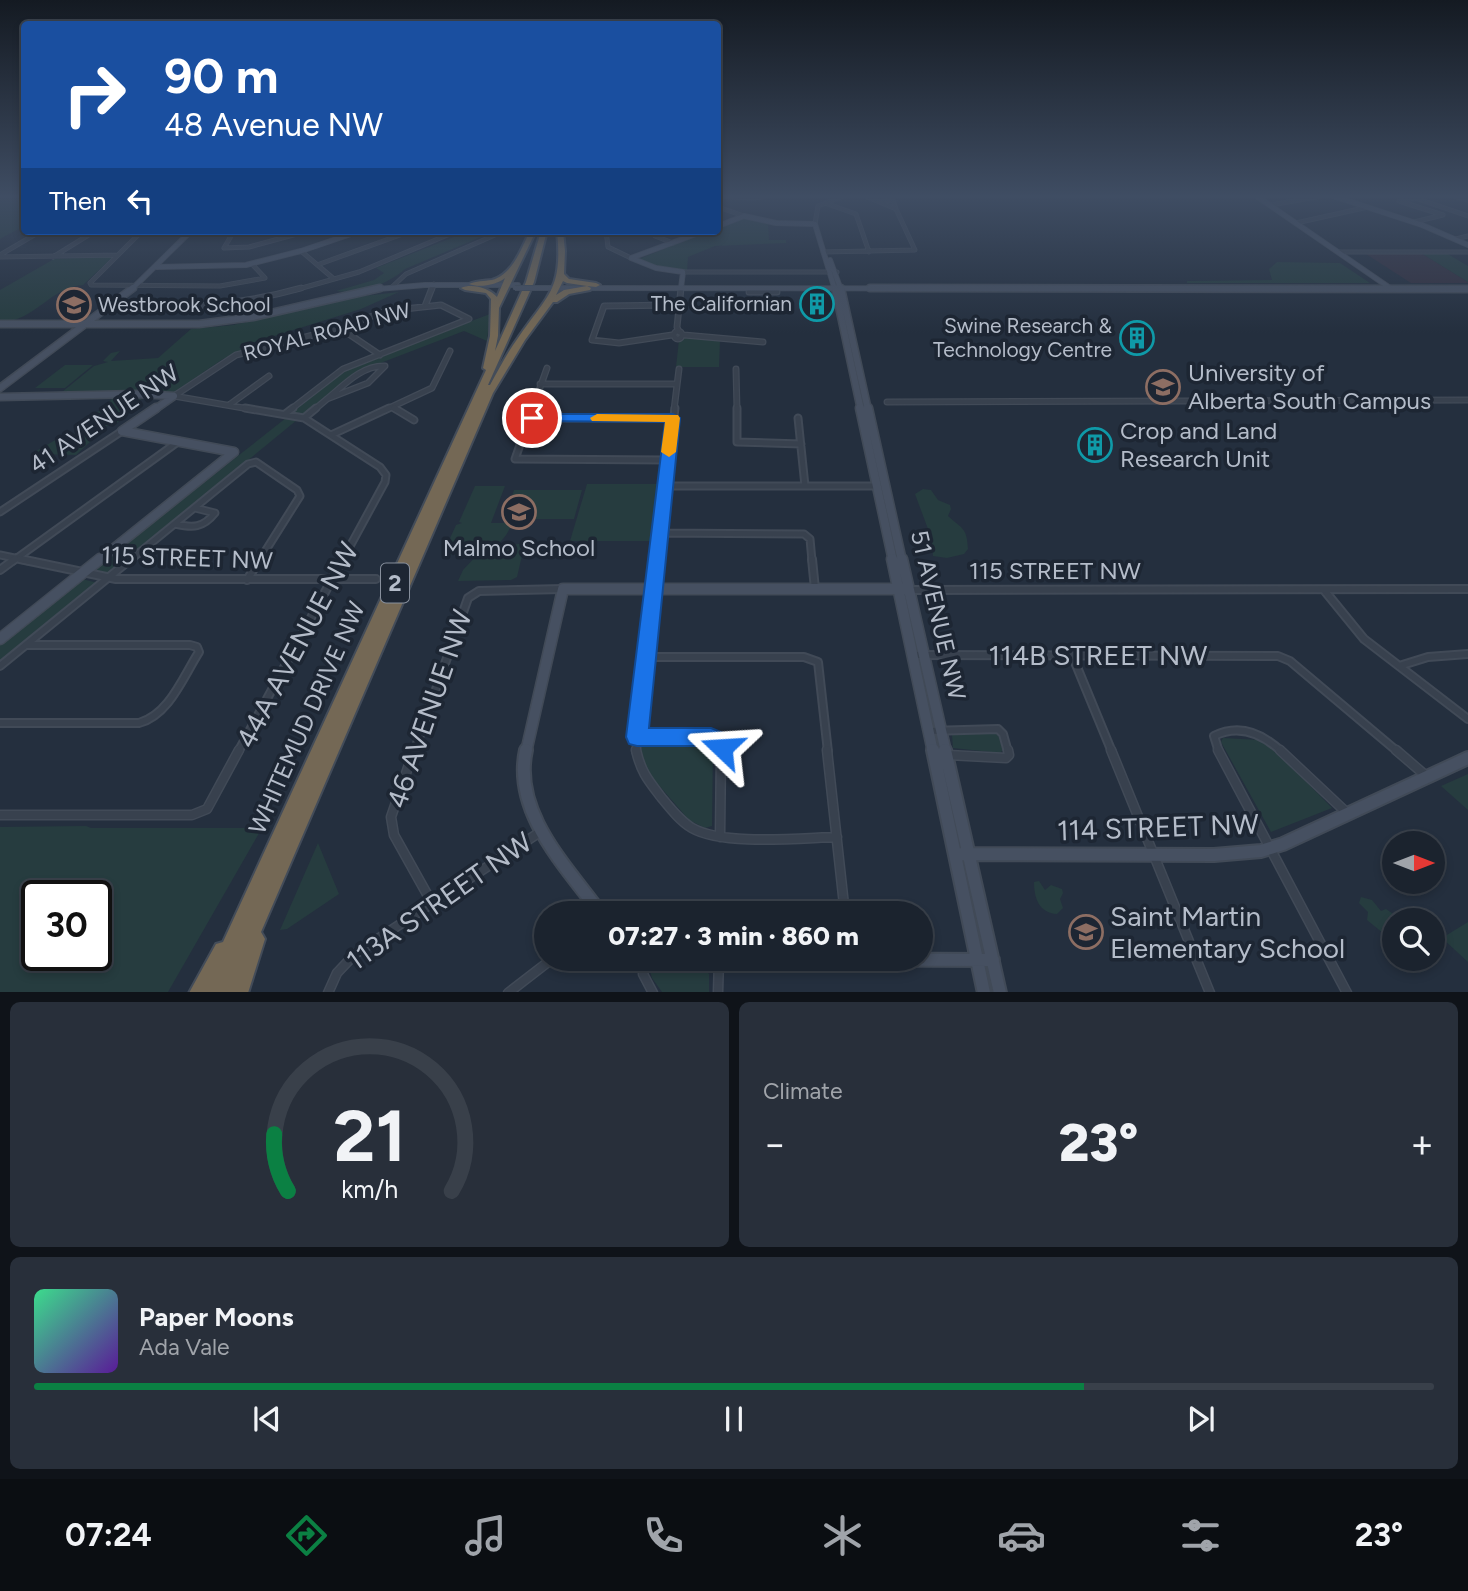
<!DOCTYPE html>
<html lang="en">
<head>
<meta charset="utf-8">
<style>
	body { margin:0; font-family:Figtree,sans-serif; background:#282f3a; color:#f1f3f6; height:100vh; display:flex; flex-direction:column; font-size:26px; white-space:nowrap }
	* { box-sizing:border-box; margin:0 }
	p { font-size:23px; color:#a0a4aa }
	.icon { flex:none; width:38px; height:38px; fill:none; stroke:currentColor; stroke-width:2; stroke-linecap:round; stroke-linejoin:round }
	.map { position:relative; height:992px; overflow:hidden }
	.panel { display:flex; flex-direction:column; gap:10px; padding:10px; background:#0f1319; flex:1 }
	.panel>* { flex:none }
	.banner { position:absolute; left:21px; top:21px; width:700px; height:214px; border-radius:7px; box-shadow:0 4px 10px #0003,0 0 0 2px #39404a; background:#1a4fa0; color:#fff; overflow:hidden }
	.needle { width:46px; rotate:90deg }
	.tools { position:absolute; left:1382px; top:831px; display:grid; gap:14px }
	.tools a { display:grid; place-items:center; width:63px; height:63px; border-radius:50%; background:#1b232e; box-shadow:0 4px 10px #0003,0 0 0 2px #39404a; font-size:35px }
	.speed { position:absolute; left:21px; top:880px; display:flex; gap:14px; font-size:35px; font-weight:700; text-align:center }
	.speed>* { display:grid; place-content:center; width:91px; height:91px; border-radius:50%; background:#1b232e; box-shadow:0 4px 10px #0003,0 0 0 2px #39404a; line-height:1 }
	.speed .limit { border:4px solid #111; border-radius:10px; background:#fff; color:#111 }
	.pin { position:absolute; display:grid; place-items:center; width:60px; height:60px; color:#fff; margin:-30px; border:4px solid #fff; border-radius:50%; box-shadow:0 2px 7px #0007 }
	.me { position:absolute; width:77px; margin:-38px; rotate:290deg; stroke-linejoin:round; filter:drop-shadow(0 0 5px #0008) }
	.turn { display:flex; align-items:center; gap:24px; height:147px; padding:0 28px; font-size:32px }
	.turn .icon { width:91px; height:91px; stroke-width:2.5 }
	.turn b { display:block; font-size:49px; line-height:60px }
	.then { display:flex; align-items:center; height:66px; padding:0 28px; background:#0003; gap:14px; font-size:26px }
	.big { font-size:52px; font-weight:800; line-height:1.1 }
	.panel .card { flex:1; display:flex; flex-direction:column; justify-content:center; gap:10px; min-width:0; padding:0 24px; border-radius:10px; background:#282f3a }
	.panel .dial { align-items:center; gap:0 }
	.dial svg { height:182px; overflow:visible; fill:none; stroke:#39404a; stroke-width:7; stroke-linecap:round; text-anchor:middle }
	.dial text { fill:#f1f3f6; stroke:none }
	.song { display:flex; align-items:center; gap:21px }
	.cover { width:84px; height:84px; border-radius:10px; background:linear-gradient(135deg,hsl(150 70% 55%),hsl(270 70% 35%)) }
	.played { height:7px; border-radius:4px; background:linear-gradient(90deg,#0b8043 75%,#39404a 75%) }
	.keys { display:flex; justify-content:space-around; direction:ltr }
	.heat { display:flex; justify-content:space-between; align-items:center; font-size:38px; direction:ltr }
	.panel .tiles { flex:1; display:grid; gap:10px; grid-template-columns:1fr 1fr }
	.card:last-child { grid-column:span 2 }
	.trip { position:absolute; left:534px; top:901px; width:399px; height:70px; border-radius:35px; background:#1b232e; box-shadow:0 4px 10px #0003,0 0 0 2px #39404a; font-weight:800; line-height:70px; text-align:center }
	.tabs { display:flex; height:112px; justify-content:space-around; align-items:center; background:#0b0e12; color:#a0a4aa }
	.tabs .icon { width:49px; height:49px }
	.tabs .current { color:#0b8043 }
	.tabs b { font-size:32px; color:#f1f3f6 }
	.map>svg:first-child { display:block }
</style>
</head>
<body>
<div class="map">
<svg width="1468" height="993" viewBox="0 0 1468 993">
	<rect width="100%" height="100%" fill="#242f3e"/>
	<path fill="#32303f" d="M1421,253L1468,282V283H1411L1366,254Z"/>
	<path fill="#263c3f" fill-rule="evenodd" d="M0,195H24V226L0,239Z
		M743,218L768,224L769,240H786V243L715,246L688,257L687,271L660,267L639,259L709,231H718V228Z
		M463,231H495L405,269C388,284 359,295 336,291L374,280L384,273L376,268L454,237Z
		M1421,253H1446L1468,266V282Z
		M114,256L83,285C50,287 35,322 0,322V290L54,259Z
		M1277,262L1340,263L1370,283H1187V281L1272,280L1269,269Z
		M399,292L361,309L239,347L243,351L223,359L173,393L62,392L94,366L108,362L103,361L111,353L120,351L111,361L158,358L191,329L233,325L355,297Z
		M490,314L487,341L464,331L365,369L306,414L292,413L345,369Z
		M688,337L720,340L719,367H676L679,340Z
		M65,365H93L65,388H35Z
		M112,399H142L114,426H82Z
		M286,418L297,420L112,572L104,574L92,571Z
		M104,429L76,455L31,454L64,435Z
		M587,484H659L651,541H570Z
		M475,486H505L491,523H512C508,534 502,542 492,548L525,543L517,577L511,580L458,581L463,570L481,551L442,556L456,525L462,523L459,522Z
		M923,489L931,490L938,500L950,505L951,509L948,516C962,529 967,527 968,549L964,554L947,558L933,556L931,537L915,494Z
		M514,490H582L574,519H504Z
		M82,579L98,583L0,663V642Z
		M995,732L999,737L1003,750L1000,753L953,748L952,735Z
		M1223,738L1260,740L1272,747L1332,808L1271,832L1221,742Z
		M645,743H710L713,746L712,826L705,828L689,820L643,767L639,756L642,744Z
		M1468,774V810L1441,786Z
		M86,826L91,828H262L168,992H0V827ZM37,896H96V956H37Z
		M318,843L339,894L287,929L280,930Z
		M1039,881L1045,890L1051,885L1062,889L1063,893L1060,899L1063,908L1057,914C1039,913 1034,898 1034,882Z
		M1361,897L1372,900L1381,911L1386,909L1402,920H1395V943L1367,920L1368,912L1359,903Z
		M1468,922V962L1442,938Z
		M663,969H705L709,974V992H662L652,978L650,971Z"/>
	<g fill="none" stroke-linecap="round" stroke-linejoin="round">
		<g stroke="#414a57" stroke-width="5">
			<path id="street-far4" d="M1451,195L1468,200
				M718,196L753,198L774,195
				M882,201L893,200L896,209
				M1399,201L1415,198L1468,216
				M1399,201L1443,215
				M825,203L856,214L869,252
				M1271,205L1327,195
				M718,207L744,216
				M1414,222L1443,215
				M1296,223L1368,207
				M815,224L818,206L846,195
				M142,231L90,283L91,285L220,286L265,278L252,264
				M234,231L224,248L249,247L308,231
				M606,231L608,247L631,258
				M652,231L655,236L673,243
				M351,234L358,231
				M1456,239L1468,236
				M301,251L334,279
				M823,252L915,250L896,209L863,195
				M1338,252H1468
				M0,255L41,231
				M0,257L118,255
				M53,257L95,231
				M317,265L411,231
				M683,272H837
				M392,287L406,274L504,231
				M295,290L359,272L457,231
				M432,290L434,284"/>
		</g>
		<g stroke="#414a57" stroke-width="7">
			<path id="street-far3" d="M749,292H777
				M425,306L432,288
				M109,308C178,308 234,307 301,288
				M340,328L380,355
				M674 335a4 4 0 1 1 8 0a4 4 0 1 1-8 0Z
				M679,332L677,327L681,288
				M672,335L619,343L592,340L604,306L679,305
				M684,335L763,342
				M385,366L368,383L327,399C344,385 362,365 385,366Z
				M736,369L737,410
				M540,384H677
				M174,396L236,355L340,328L386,311L441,305L469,319L343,369L290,410
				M174,396L255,410
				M887,402L1468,400
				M229,405L269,376
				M392,407L397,410
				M314,410L327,399
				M385,410L432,388L450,351
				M532,410L547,368
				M674,410L679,369"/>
		</g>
		<g stroke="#414a57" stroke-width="9">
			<path id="street-far2" d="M245,408L304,418L380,467L386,475L385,482L342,561
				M394,408L414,420
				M533,408L515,459L668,460
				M737,408V442L801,444
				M285,414L293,408
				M304,418L316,408
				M527,418H673
				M798,418L805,486
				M331,435L389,408
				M665,486H877
				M0,512L122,431
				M175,524C193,528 203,528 215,513L195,508
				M660,533L804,534L810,539L812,561
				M0,555L29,561
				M13,561L179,441
				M129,561L248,464L256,462L297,490L300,496L259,561
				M657,561L675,408"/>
		</g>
		<g stroke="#414a57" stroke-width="10">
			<path id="street-far1" d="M20,559L116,579H376
				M812,559L815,589
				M0,570L15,559
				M247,580L260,559
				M909,590L1468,589
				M1324,590L1364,639L1468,719
				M913,655L1278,656L1290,661L1398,752
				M1072,655L1112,752
				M646,657H804L818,662L828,752
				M0,666L131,559
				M1399,666L1428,657L1468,654
				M0,723H139C169,715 183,677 199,652L197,647L190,645H26
				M930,731L998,729L1003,734L1008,752
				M637,737H705L718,740L721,752
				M238,752L343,559
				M414,752L468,598L479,591L563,589
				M636,752L658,559
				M1219,752L1214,736C1240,723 1263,734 1282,752"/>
		</g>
		<g stroke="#414a57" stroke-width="11">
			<path id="street" d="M414,750L391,817L394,835L432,903
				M636,750C641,772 648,780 661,797C670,808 680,821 692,828C723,846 800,838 837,837
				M827,750L845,914
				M1111,750L1210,993
				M1218,750L1347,993
				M1280,750L1346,812
				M1396,750L1425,775
				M948,755L1006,758L1009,755L1008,750
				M0,815H192L207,809L239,750
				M720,837L721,750
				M647,959L643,974L653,993
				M328,993L337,973L355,954L540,832
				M508,993L552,959
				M718,993L719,959"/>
		</g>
		<g stroke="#414a57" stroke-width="6">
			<path id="secondary-far4" d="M1255,195L1390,288
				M1330,195L1422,225L1468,245
				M718,226L744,216L776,223L815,224L835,290
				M631,258L704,231
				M631,258L656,268L683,272L681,288
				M830,260L841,290
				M157,267L246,265L301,251L351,234
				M547,288L1468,289
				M131,290L191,231
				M366,290L425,285H518"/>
		</g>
		<g stroke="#414a57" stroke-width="9">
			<path id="secondary-far3" d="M835,288L861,410
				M841,288L868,410
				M870,288L1468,289
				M0,324H199L253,317L380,288
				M0,388L133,288
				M0,397L138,394L174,396
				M154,410L174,396"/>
		</g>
		<g stroke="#414a57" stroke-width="11">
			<path id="secondary-far2" d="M860,408L893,561
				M868,408L902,561
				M122,431L156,408
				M98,561L234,452L122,431"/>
		</g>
		<g stroke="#414a57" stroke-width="13">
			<path id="secondary-far1" d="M892,559L933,752
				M902,559L946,752
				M0,639L100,559
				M526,752L563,589H904"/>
		</g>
		<g stroke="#414a57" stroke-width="16">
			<path id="secondary" d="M526,750C512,813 567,867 601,914
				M933,750L984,993
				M945,750L1000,993
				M956,854L1214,855L1261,851L1283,844L1468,758
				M739,959L993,960"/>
		</g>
		<g stroke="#434c59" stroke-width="4">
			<path id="highway" d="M530,231H536L499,308L498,336L495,351L526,282L541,231H547L534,282L488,385H490C499,369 507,353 518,338C548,294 563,290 557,231H563L565,251L564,274L569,279L596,283L600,285L596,287L587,286L591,288L590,290L569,294L557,302H553L525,340L493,393L261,932L265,939L248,993H189L216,944L223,942L486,370L483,368L490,336L491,299L486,293L465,290L461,288C472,283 489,288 497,297L505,278C497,285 479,288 469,284C476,281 484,281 492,280C513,274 521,249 530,231ZM563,281L567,283L587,286L564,290L556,295Z"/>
		</g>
		<use href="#street-far4" stroke="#38414e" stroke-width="3.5"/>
		<use href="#street-far3" stroke="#38414e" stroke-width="4.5"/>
		<use href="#street-far2" stroke="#38414e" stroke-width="5"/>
		<use href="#street-far1" stroke="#38414e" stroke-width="6"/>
		<use href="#street" stroke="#38414e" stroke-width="8"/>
		<use href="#secondary-far4" stroke="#465061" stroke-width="4.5"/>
		<use href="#secondary-far3" stroke="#465061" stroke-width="6"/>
		<use href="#secondary-far2" stroke="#465061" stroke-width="8"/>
		<use href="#secondary-far1" stroke="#465061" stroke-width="10"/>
		<use href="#secondary" stroke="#465061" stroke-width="12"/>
		<use href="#highway" fill="#746855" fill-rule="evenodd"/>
		<g stroke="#414a57" stroke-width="6" stroke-linecap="butt">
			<path id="secondary-bridge" d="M515,288H547"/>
		</g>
		<use href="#secondary-bridge" stroke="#465061" stroke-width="4.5"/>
	</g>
	<linearGradient id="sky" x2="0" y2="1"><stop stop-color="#141a22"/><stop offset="0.59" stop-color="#3f4d63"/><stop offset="1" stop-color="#3f4d63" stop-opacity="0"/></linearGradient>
	<rect width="1468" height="333" fill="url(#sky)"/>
	<path fill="#1a73e8" stroke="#114b97" stroke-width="2" d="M532,414H673L680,418L649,728H711L726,734L733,748L729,755L722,757L714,755L710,746H637L629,744L626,737L665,422L527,421L525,418Z"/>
	<path fill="#f59e0b" d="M597,414L678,415L680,418L676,452L669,457L661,452L665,422L592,421L590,418Z"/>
	<defs>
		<g id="building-ring" transform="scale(1.75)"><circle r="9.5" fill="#1d2633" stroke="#0f9aa8" stroke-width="1.5"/><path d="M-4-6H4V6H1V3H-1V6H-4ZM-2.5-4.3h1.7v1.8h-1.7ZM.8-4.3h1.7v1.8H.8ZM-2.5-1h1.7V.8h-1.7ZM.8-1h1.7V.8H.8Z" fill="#0f9aa8"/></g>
		<g id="school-ring" transform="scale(1.75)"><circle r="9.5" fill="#1d2633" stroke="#8d6e63" stroke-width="1.5"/><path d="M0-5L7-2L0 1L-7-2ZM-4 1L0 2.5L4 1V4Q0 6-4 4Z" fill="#8d6e63"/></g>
		<g id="university-ring" transform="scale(1.75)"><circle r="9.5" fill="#1d2633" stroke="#8d6e63" stroke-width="1.5"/><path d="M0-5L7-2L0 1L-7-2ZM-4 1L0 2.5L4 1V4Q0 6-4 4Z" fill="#8d6e63"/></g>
	</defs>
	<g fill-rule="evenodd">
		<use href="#building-ring" x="817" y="304"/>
		<use href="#school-ring" x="74" y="305"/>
		<use href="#building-ring" x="1137" y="338"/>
		<use href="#university-ring" x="1163" y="387"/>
		<use href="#building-ring" x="1095" y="445"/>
		<use href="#school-ring" x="519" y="512"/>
		<use href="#school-ring" x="1086" y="932"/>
	</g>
	<g text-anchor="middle" stroke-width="7" stroke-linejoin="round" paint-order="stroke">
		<g font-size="21" fill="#b4bcc9" stroke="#1d2633" text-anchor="end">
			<text x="792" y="311">The Californian</text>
			<text x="98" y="312" text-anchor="start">Westbrook School</text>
			<text x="1112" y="333">Swine Research &amp;<tspan x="1112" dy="24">Technology Centre</tspan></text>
		</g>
		<g font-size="21" fill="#b4bcc9" stroke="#1d2633">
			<text transform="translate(327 332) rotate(-15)" y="7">ROYAL ROAD NW</text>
		</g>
		<rect fill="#1d2633" stroke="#878f9c" stroke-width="2" x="381" y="563.5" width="28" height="39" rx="5"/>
		<g font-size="23" font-weight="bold" fill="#b4bcc9">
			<text x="395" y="591">2</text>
		</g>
		<g font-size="24" fill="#b4bcc9" stroke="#1d2633" text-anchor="start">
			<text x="1188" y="381">University of<tspan x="1188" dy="28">Alberta South Campus</tspan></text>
			<text x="1120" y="439">Crop and Land<tspan x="1120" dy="28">Research Unit</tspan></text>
			<text x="519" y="556" text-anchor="middle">Malmo School</text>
		</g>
		<g font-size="24" fill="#b4bcc9" stroke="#1d2633">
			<text transform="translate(104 419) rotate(-34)" y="8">41 AVENUE NW</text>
			<text transform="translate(187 558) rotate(2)" y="8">115 STREET NW</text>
			<text x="1055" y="579">115 STREET NW</text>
			<text transform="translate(938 615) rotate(77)" y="8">51 AVENUE NW</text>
			<text transform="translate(307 718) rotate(-66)" y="8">WHITEMUD DRIVE NW</text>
		</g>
		<g font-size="28" fill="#b4bcc9" stroke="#1d2633">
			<text transform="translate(297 645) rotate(-62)" y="10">44A AVENUE NW</text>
			<text x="1098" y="665">114B STREET NW</text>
			<text transform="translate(429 709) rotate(-71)" y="10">46 AVENUE NW</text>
			<text transform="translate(1158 827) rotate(-2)" y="10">114 STREET NW</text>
			<text transform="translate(439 901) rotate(-35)" y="10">113A STREET NW</text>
		</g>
		<g font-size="28" fill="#b4bcc9" stroke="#1d2633" text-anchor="start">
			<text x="1110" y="926">Saint Martin<tspan x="1110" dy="32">Elementary School</tspan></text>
		</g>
	</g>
</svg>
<div class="tools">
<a><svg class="needle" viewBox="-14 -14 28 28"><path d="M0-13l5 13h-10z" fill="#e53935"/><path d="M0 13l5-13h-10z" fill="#a0a4aa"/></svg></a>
<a><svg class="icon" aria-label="search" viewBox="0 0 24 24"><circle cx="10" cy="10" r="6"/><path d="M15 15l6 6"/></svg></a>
</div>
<div class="speed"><div class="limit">30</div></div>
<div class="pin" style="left:532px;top:418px;background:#d93025"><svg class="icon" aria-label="arrive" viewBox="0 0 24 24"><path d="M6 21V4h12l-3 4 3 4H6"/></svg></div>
<svg class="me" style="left:722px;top:748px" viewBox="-20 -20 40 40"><path d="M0-17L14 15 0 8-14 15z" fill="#1a73e8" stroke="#fff" stroke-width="4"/></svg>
<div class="trip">07:27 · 3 min · 860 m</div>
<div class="banner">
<div class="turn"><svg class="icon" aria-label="right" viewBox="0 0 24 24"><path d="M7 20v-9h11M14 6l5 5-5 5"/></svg><div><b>90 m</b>48 Avenue NW</div></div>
<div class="then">Then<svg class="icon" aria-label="left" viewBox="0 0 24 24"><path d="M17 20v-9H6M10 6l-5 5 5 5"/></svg></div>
</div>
</div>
<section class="panel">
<div class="tiles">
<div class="card dial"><svg viewBox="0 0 100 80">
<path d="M14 69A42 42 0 1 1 86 69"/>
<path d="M14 69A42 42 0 0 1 8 44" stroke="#0b8043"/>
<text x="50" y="56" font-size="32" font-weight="700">21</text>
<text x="50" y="72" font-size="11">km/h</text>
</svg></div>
<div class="card"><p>Climate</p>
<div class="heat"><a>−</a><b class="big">23°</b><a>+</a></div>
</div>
<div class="card">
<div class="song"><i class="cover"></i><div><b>Paper Moons</b><p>Ada Vale</p></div></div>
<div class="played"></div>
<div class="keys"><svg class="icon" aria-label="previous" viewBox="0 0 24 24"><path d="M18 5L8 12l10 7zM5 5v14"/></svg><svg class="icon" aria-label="pause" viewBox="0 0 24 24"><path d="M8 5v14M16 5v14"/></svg><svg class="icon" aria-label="next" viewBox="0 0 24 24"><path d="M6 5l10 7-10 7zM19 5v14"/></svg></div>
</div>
</div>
</section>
<nav class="tabs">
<b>07:24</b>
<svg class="icon current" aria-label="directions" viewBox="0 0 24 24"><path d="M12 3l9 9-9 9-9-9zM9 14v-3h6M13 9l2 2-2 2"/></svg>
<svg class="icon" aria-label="music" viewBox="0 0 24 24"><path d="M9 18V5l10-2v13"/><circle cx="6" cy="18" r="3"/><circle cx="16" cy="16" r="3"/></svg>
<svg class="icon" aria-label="phone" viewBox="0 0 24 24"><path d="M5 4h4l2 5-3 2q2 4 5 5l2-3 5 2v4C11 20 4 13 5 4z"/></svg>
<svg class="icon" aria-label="climate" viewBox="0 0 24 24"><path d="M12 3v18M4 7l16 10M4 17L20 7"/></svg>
<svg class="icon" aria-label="car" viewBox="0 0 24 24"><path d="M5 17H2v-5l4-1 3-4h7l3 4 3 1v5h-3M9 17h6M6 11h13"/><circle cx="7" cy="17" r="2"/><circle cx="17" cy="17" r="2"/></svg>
<svg class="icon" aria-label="filters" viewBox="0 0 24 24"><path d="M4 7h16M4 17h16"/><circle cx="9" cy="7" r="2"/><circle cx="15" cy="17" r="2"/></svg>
<b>23°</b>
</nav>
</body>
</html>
